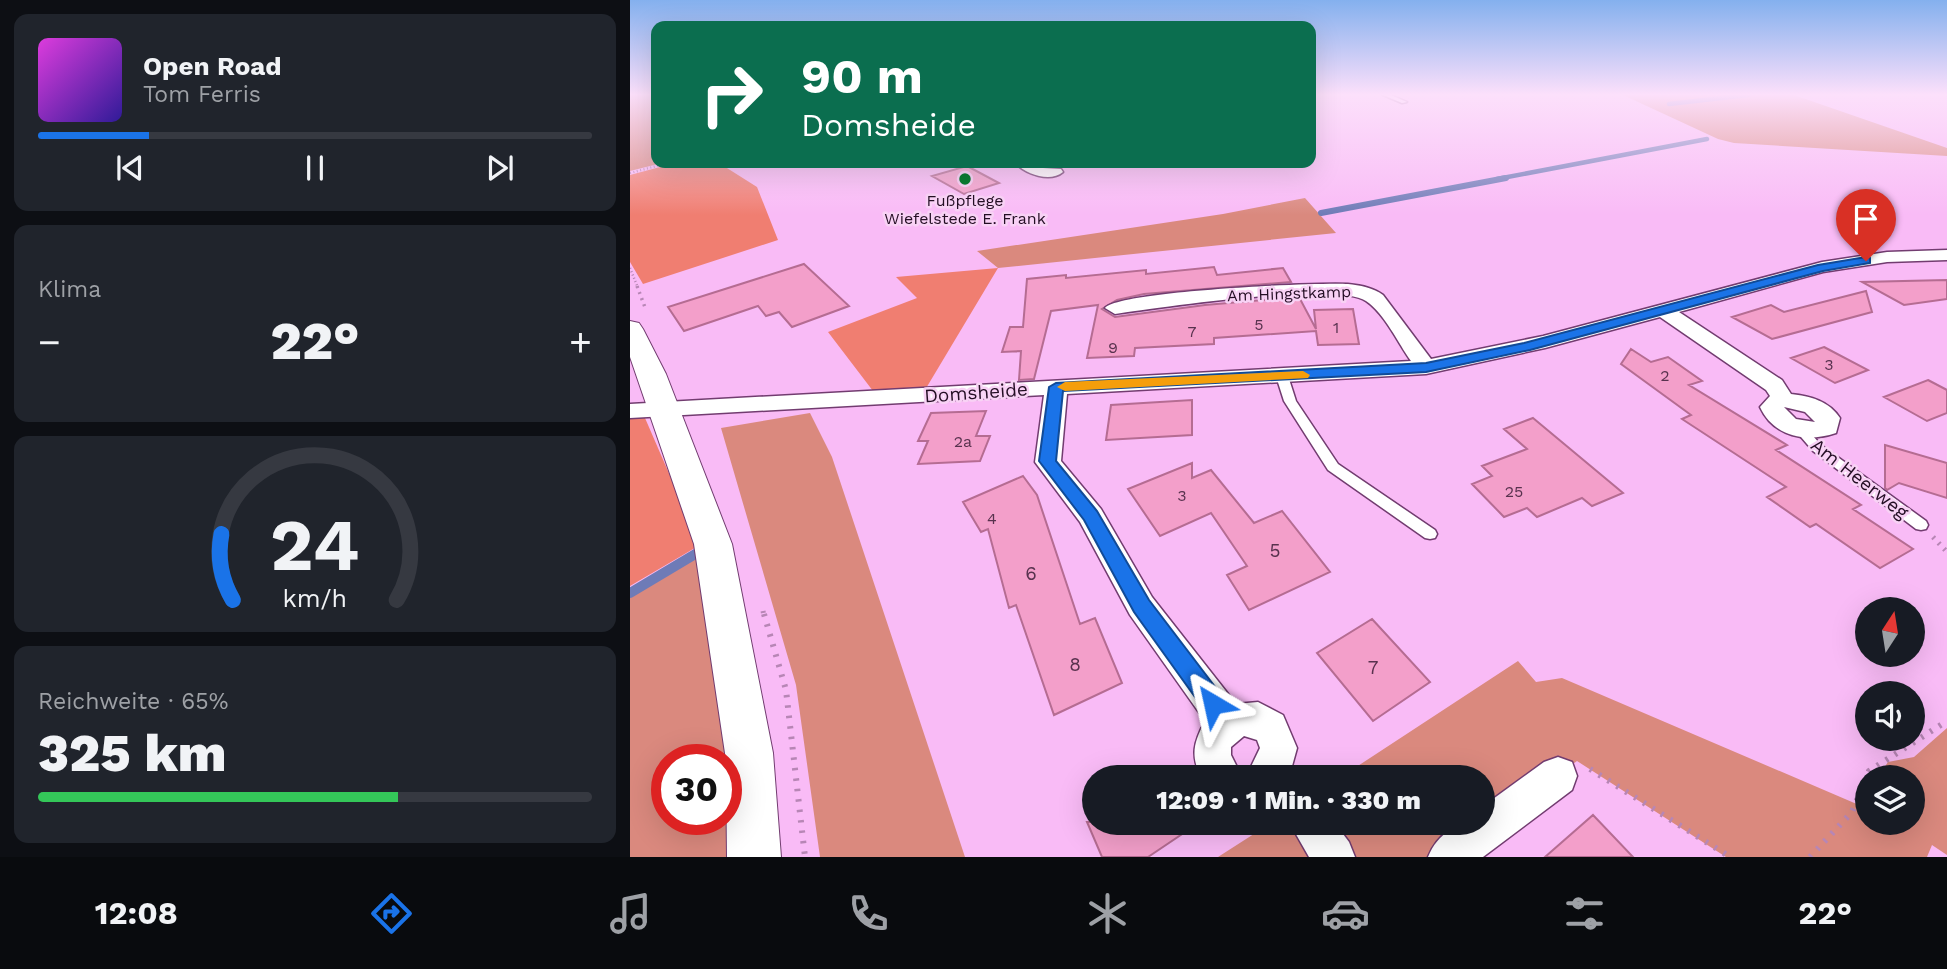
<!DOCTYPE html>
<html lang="de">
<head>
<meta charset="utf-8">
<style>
	body { margin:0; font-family:"Work Sans",sans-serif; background:#20242c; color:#f1f3f6; height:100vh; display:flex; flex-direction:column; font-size:26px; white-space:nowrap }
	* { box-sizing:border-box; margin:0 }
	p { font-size:23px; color:#9ea1a6 }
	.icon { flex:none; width:38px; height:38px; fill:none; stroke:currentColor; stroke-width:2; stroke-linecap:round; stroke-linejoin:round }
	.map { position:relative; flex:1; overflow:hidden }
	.panel { display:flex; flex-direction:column; gap:14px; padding:14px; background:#0d0f14; width:630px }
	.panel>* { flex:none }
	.top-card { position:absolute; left:21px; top:21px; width:665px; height:147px; border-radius:14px; box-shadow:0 7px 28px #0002; background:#0b6e4f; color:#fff; overflow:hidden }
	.needle { width:46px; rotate:12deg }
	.fabs { position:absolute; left:1225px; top:597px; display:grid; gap:14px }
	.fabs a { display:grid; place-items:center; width:70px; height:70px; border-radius:50%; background:#171b24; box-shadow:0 7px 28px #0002; font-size:35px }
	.speed { position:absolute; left:21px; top:744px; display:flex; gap:14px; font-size:35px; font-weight:700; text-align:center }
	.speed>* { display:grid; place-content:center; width:91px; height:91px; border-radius:50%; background:#171b24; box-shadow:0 7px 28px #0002; line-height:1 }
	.speed .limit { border:10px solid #d22; background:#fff; color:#111 }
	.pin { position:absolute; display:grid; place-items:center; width:60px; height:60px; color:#fff; margin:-72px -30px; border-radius:50% 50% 50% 0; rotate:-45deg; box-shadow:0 0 7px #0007 }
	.pin .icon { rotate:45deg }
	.me { position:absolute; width:77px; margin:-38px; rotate:324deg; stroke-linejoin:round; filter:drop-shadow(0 0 5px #0008) }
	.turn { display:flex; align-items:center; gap:24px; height:147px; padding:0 35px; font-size:32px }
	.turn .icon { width:91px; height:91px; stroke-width:2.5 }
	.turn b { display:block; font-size:49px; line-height:60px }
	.big { font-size:52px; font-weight:800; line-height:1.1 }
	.panel .widget { flex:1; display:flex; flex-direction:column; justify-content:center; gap:10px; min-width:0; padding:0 24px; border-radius:14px; background:#20242c }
	.panel .dial { align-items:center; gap:0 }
	.dial svg { height:182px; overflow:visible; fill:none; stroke:#363941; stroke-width:7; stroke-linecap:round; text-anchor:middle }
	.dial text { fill:#f1f3f6; stroke:none }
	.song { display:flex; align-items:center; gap:21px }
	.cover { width:84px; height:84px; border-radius:10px; background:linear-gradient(135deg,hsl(300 70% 55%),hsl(250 70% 35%)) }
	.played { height:7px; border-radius:4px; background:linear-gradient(90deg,#1a73e8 20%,#363941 20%) }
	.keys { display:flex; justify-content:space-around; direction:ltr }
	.heat { display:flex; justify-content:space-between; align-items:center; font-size:38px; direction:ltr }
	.charge { height:10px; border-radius:5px; background:linear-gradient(90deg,#34c759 65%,#363941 0) }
	.trip { position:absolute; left:452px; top:765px; width:413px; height:70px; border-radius:35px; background:#171b24; box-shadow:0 7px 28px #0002; font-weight:800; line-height:70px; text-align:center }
	.dock { display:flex; height:112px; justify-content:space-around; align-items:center; background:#090b0e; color:#9ea1a6 }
	.dock .icon { width:49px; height:49px }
	.dock .current { color:#1a73e8 }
	.dock b { font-size:32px; color:#f1f3f6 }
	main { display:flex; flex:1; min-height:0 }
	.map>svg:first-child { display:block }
</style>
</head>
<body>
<main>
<section class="panel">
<div class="widget">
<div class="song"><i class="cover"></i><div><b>Open Road</b><p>Tom Ferris</p></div></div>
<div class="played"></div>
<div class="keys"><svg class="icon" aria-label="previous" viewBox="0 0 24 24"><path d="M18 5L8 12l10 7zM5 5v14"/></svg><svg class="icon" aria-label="pause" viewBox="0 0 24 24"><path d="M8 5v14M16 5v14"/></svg><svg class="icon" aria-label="next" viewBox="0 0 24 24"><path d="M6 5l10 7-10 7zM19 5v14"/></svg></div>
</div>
<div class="widget"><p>Klima</p>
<div class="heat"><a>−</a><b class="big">22°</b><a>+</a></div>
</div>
<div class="widget dial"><svg viewBox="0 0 100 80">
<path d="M14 69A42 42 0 1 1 86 69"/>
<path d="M14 69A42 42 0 0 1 9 40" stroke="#1a73e8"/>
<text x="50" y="56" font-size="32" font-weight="700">24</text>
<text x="50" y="72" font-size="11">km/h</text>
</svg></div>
<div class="widget"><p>Reichweite · 65%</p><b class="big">325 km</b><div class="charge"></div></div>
</section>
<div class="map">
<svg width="1317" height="857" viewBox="0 0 1317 857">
	<rect width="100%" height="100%" fill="#f9bbf6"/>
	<path fill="#da897e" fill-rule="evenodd" d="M0,95H26V163H32L0,171Z
		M993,95H1164L1317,148V156L1104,143L1088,139Z
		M675,198L706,233L368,268L347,251L593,214Z
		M180,413L202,457L335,857H190L166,685L91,428Z
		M72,555L99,764L100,857H0V596ZM37,760H96V819H37Z
		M888,661L906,682L932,678L1229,805L1237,793V822H1283V777H1248L1258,762L1284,757L1317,728V855L1302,845L1297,857H1096L947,761L819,857H588L641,823L852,822V777H711Z"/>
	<path fill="#f07e71" d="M45,163H89L127,187L148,240L13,284L0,262V175Z
		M368,268L295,390L243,391L198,332L287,298L266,277Z
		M15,418L70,545L0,586V419Z"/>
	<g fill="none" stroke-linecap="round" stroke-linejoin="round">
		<path stroke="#6e7bb7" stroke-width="4.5" d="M1039,104L1118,95
			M867,179L1077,139"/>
		<path stroke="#6e7bb7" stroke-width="6" d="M691,213L876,178"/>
		<path stroke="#6e7bb7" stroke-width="10" d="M0,593L67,553"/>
	</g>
	<path fill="#f39fca" stroke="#b56c92" stroke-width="2" d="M337,166L369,183L334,194L302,176Z
		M174,264L219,306L162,327L149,312L136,316L128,306L54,331L38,307Z
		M584,267L587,275L653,268L661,282L514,294L487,300L472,309L485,317L575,305L669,297L686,329L684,310L723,309L729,344L688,345L686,331L584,338V344L505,348L504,356L457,358L468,305L421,311L404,379L389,380L391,351L372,352L380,327H393L397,279L436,275V278L516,270V274Z
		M1317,280V299L1274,305L1232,282Z
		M1236,291L1242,312L1142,339L1102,317L1141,305L1154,312Z
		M1194,347L1238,370L1205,383L1161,358Z
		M1001,349L1021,362L1038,357L1072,381L1059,385L1157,445L1146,450L1231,505L1223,509L1283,549L1250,568L1186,524L1180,527L1137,497L1156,487L1052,419L1061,415L991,364Z
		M1298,380L1317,390V413L1297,421L1254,397Z
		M562,400V435L476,440L481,405Z
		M356,411L346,436H360L350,461L288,464L298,441H288L301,413Z
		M903,418L993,493L962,506L952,498L907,517L897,508L874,517L842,484L862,476L852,466L897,449L874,429Z
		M1255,445L1317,463V498L1269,483L1257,490L1255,488Z
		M562,463V478L581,470L624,523L652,511L700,572L619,610L597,575L617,566L581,513L530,536L498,489Z
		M393,476L407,495L450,624L465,618L492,683L424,715L386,605L379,608L358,529L351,532L333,502Z
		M742,619L800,682L743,721L687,653Z
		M963,815L1003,857H915Z
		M457,822H570L518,857H472Z"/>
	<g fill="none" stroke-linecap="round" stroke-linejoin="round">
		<g stroke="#723c70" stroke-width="3">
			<path id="service" d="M753,95H761L777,102L772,103Z
				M652,373L658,376L666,401L708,464L805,530L807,534L805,538L800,539L795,538L698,470L654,401L646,376Z
				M1171,426L1175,427L1191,445L1296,521L1298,525L1296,529L1291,530L1286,529L1183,451L1165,430Z"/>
		</g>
		<g stroke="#723c70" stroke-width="3">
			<path id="minor" d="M385,163H403L413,168L431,169L433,172C420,183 396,174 385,163Z
				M1317,250V260L1257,262L1193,272L1049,312L1152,380L1161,394C1180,396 1199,401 1210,418L1206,433C1176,443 1144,437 1130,407L1140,396L1136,390L1030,317L915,348L796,374L437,394L431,461L471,509L522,597L606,704L628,702L653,715L667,748L659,777H616L630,748L627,740L614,736L601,747V755L612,777H571C560,755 564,742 575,721L500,615L450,522L405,462L414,395L0,418V404L781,361C768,343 755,314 736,301C707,281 526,308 485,314L475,308C488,291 688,282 718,284C729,285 744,288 753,295L801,359L913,336L1192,262L1257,252ZM1154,407L1175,412L1185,422L1166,419Z
				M928,757L942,762L947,776L942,790L853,857H798C808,833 827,822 852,822V807L914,762Z
				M659,822H704L719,842L725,857H679Z"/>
		</g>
		<g stroke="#723c70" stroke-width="2">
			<path id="tertiary" d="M0,321L9,323L13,329L36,374L102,544L143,753L151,857H97L96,760L64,544L0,357Z"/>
		</g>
		<path stroke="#b786b5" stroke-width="2.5" stroke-dasharray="1 2.5" stroke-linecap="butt" d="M0,173L38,163
			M0,268L8,288"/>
		<path stroke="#b786b5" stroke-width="3.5" stroke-dasharray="2 4.5" stroke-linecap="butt" d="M7,286L16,310"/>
		<path stroke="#b786b5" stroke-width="5" stroke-dasharray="2 6" stroke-linecap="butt" d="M1303,537L1317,552
			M133,611L134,616"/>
		<path stroke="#b786b5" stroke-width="6" stroke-dasharray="2.5 8" stroke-linecap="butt" d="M134,614L156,690L175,857
			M960,769L1100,857
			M1180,857L1222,812L1239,771L1317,721"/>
		<use href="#service" fill="#fff" fill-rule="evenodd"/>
		<use href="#minor" fill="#fff" fill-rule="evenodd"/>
		<use href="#tertiary" fill="#fff" fill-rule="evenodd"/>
	</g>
	<linearGradient id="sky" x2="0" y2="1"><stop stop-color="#84b0ee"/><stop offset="0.44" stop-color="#fce0fb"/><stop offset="1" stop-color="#fce0fb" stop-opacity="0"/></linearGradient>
	<rect width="1317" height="215" fill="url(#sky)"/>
	<path fill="#1a73e8" stroke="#114b97" stroke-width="2" d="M1236,257L1240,258V263L1193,271L900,350L796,372L433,391L426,461L467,511L519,600L592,696L595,704L592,711L583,714L575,711L504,612L454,520L409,461L419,387L426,383L796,363L894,343L1188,265Z"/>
	<path fill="#f59e0b" d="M673,371L680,375L678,378L435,391L427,387L435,382Z"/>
	<circle fill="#0b7c32" stroke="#f8d2f5" stroke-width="2.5" cx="335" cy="179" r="7"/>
	<g text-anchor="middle" stroke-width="5" stroke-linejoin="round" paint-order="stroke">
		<g font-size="16" fill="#240e24" stroke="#f8d2f5">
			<text x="335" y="206">Fußpflege<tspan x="335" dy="18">Wiefelstede E. Frank</tspan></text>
		</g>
		<g font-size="16" fill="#240e24" stroke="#f8d2f5">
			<text transform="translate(659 293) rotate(-2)" y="6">Am Hingstkamp</text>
		</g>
		<g font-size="16" fill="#58324e">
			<text x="629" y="330">5</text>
			<text x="706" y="333">1</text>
			<text x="562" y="337">7</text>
			<text x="483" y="353">9</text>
			<text x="1199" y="370">3</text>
			<text x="1035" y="381">2</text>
			<text x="333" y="447">2a</text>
			<text x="884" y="497">25</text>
			<text x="552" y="501">3</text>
			<text x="362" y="524">4</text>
		</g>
		<g font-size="19" fill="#240e24" stroke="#f8d2f5">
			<text transform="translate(346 392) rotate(-4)" y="7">Domsheide</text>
			<text transform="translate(1230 478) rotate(38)" y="7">Am Heerweg</text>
		</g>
		<g font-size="19" fill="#58324e">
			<text x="645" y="557">5</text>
			<text x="401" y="580">6</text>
			<text x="445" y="671">8</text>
			<text x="743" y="674">7</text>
		</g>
	</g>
</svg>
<div class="fabs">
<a><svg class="needle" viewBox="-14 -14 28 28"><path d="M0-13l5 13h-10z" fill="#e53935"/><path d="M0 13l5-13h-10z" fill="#9ea1a6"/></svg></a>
<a><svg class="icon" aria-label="sound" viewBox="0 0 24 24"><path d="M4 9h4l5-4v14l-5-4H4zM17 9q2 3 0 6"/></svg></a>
<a><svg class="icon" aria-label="layers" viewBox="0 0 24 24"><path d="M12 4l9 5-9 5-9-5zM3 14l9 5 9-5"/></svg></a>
</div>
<div class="speed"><div class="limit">30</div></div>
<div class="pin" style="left:1236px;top:261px;background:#d93025"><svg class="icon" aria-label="arrive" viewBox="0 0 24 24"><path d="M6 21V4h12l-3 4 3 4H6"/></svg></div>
<svg class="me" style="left:583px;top:704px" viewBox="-20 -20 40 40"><path d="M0-17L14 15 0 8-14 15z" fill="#1a73e8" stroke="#fff" stroke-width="4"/></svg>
<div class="trip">12:09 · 1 Min. · 330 m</div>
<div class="top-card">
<div class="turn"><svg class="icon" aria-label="right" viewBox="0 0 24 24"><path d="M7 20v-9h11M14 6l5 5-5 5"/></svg><div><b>90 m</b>Domsheide</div></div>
</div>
</div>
</main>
<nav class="dock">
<b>12:08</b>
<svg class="icon current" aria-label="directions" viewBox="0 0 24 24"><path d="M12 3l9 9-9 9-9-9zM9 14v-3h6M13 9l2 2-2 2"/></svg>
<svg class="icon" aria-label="music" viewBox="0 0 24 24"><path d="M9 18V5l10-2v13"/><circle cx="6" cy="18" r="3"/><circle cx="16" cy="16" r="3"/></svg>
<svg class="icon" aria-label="phone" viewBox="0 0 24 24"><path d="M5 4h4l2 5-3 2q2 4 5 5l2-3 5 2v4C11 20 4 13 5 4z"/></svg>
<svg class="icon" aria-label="climate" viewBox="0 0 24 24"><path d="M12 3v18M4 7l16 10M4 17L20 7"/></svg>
<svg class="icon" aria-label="car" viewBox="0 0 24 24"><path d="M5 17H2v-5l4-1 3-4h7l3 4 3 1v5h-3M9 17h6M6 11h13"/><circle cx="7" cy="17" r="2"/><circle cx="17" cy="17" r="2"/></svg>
<svg class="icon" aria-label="filters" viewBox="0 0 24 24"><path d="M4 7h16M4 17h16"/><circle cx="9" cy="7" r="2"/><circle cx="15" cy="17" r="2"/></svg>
<b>22°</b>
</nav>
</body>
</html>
